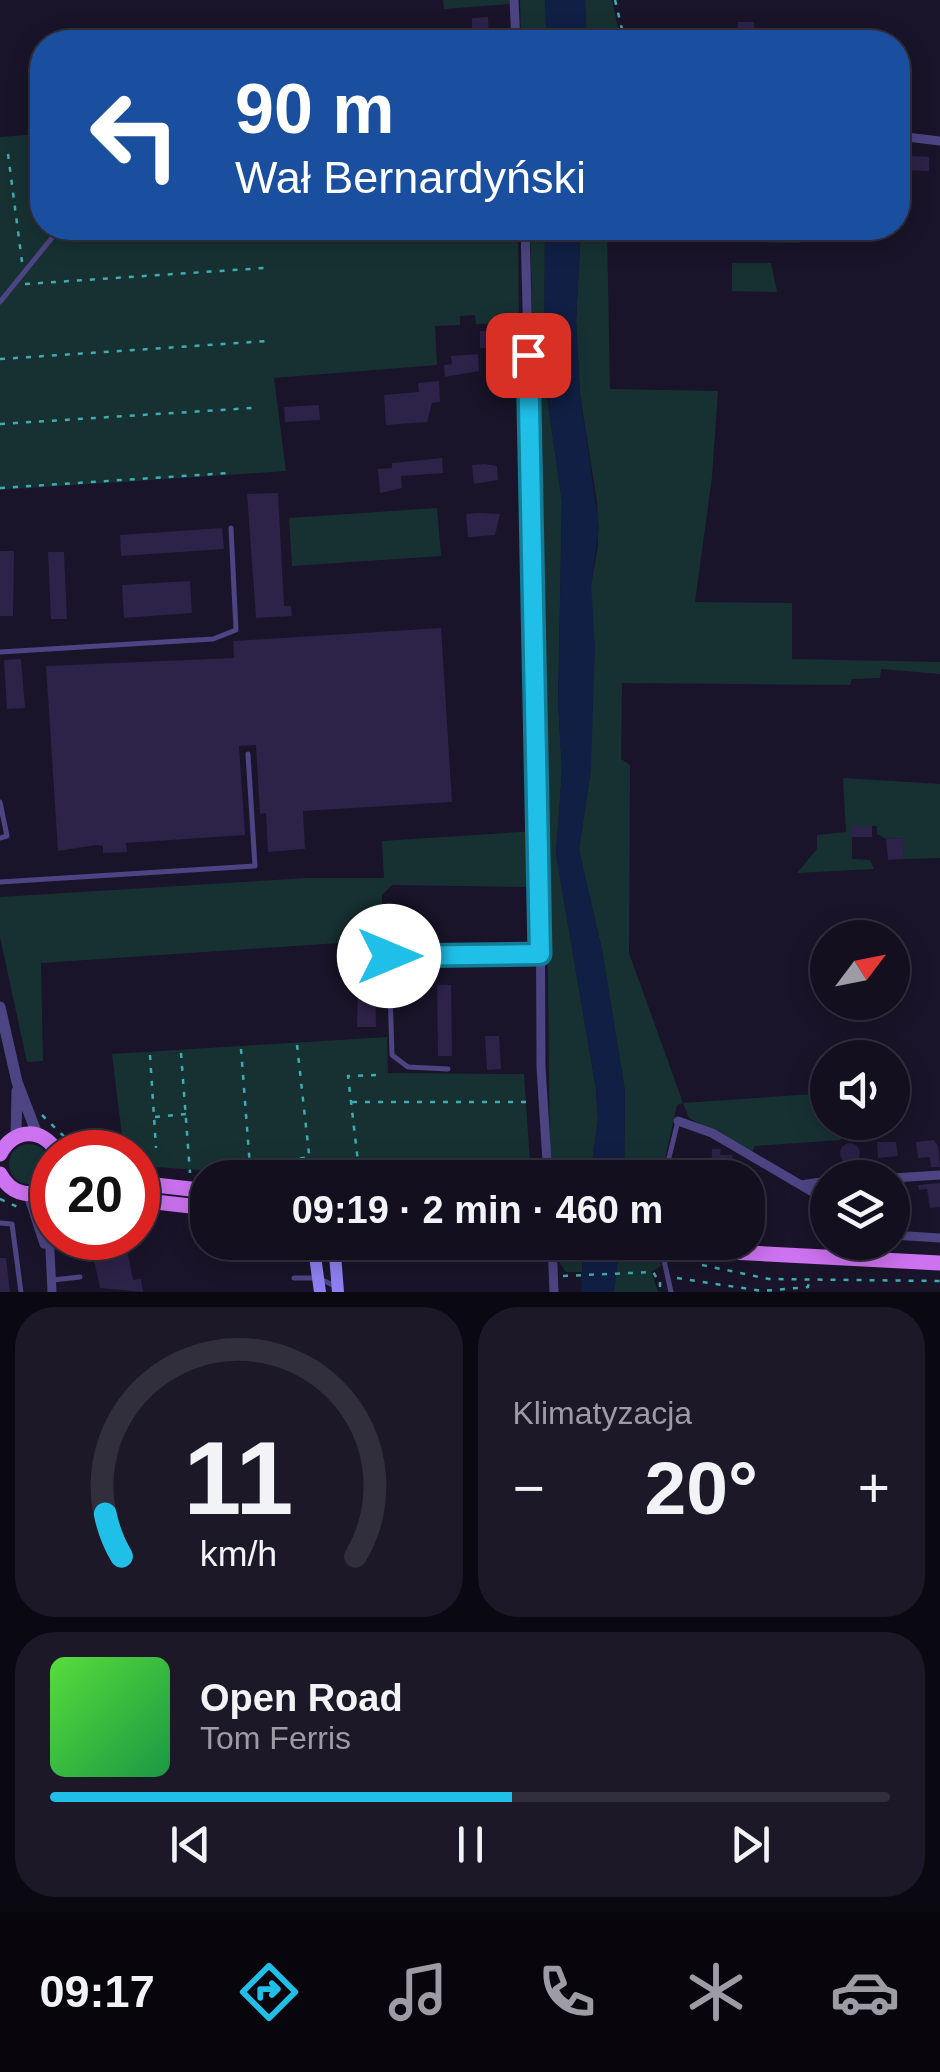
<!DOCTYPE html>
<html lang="pl">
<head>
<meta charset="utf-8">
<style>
	body { margin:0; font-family:Helvetica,sans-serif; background:#1c1828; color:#f1f3f6; height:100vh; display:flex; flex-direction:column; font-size:38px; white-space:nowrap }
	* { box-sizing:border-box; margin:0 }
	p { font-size:32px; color:#9d9ca4 }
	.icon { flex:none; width:55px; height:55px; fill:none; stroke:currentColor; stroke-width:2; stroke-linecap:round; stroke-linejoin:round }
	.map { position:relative; height:1292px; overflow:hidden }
	.sheet { display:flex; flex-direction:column; gap:15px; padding:15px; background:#0a0811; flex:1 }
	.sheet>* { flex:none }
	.hud { position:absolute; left:30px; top:30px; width:880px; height:210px; border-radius:40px; box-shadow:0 5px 25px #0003,0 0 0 2px #322f3d; background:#1a4fa0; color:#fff; overflow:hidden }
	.needle { width:65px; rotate:58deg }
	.tools { position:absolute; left:810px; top:920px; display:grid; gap:20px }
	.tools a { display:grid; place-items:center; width:100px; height:100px; border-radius:50%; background:#130f1f; box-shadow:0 5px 25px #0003,0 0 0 2px #322f3d; font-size:50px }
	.speed { position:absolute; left:30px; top:1130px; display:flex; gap:20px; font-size:50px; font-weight:700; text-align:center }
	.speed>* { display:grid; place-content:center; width:130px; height:130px; border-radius:50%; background:#130f1f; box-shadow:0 5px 25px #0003,0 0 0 2px #322f3d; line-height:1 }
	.speed .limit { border:15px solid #d22; background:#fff; color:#111 }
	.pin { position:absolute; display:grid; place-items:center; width:85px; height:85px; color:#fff; margin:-42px; border-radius:20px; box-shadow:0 5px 15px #0006 }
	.me { position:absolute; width:110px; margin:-55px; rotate:90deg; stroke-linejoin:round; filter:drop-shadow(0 0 8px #0008) }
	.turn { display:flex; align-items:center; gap:35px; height:210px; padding:0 40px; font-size:45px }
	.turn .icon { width:130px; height:130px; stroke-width:2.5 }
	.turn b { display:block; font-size:70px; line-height:85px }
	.big { font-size:75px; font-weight:700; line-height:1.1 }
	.sheet .card { flex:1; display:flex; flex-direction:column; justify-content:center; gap:15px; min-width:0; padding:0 35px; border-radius:40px; background:#1c1828 }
	.sheet .dial { align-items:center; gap:0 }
	.dial svg { height:260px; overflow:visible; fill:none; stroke:#322f3d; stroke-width:7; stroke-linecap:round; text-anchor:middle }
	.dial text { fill:#f1f3f6; stroke:none }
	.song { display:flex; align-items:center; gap:30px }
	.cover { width:120px; height:120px; border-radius:15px; background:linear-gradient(135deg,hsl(110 70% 55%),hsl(140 70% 35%)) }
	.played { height:10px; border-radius:5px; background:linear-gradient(90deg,#1fbfe7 55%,#322f3d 55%) }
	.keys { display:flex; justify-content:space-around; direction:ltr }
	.heat { display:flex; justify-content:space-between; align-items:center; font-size:55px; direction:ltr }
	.sheet .tiles { flex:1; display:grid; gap:15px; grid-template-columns:1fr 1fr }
	.card:last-child { grid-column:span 2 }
	.trip { position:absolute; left:190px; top:1160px; width:575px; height:100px; border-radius:40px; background:#130f1f; box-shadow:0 5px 25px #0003,0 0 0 2px #322f3d; font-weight:700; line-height:100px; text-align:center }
	.menu { display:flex; height:160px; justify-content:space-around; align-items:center; background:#08060c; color:#9d9ca4 }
	.menu .icon { width:70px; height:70px }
	.menu .current { color:#1fbfe7 }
	.menu b { font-size:45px; color:#f1f3f6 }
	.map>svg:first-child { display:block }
</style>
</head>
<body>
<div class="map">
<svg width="940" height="1292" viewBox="0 0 940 1292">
	<rect width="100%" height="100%" fill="#191429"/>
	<path fill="#173132" d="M443,0H509V4L444,9Z
		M520,0H545L547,42H521Z
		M585,0H612L621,42H587Z
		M42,134V228H518L519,323L476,324L475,315L460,316V325L435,326L437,365L274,378L286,471L0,490V137Z
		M530,228H545L544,376L562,502L558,702L562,771L556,854L596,1089L598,1120L590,1177H553L550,1153L546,826Z
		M581,228H607L610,389L718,391L712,477L695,602L792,603V659L940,662V674L881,669L880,678L852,679L850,685L622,683L621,759L630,765L629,953L683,1103L827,1093L828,1122L840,1123L841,1140L755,1146L752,1152L689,1118L683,1103L677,1105L661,1177H624L625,1091L602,950L579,850L591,768V585L598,546L597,502L580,394L576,322Z
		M748,228H800V243L748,242Z
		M732,263H771L777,292L732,291Z
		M437,508L441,556L292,566L289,518Z
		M843,778L940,784V858L904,859L902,838L886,839L877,834V826H852V859L870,860L874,869L797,873L817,849V835L846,832Z
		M535,831L534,887L392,885L382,895L383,940L41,963L43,1061L27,1062L0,937V897L307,878H384L382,841Z
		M387,1037L388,1073L524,1074L531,1177H356L354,1159H311L232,1172L138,1166V1152H124L112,1054Z
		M9 1164a20 20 0 1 1 40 0a20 20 0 1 1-40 0Z
		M561,1243H584L582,1272H566L559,1262Z
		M620,1243H658L661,1266L651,1272L658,1292H614Z"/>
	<path fill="#111f45" d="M545,0H585L587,42H547Z
		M545,228H581L576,322L580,394L599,527L591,585L595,646L591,768L579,850L602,950L625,1091L624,1177H590L598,1120L596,1089L556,854L562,771L558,702L562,502L544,376Z
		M584,1243H620L614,1292H581Z"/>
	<path fill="#2d2248" d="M488,17L489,37H472V18Z
		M738,22H754L755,42H738Z
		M898,155L929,157V171L898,170Z
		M480,331H499V348H480Z
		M478,354L479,371L445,377L444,365L452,364L451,356Z
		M439,381L440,402L432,403L427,422L386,425L384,395L419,392L418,383Z
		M319,405L320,420L285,422L284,407Z
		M442,458L443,473L401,476L402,488L380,493L378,469L392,468V463Z
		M484,464L497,466L498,480L474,484L472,465Z
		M278,493L284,606H291L292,616L256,618L247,494Z
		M479,513L500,514L495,535L468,537L466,514Z
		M222,528L224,549L121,556L120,535Z
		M0,551H14L13,616H0Z
		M48,552H64L67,619H51Z
		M190,581L192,613L124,618L122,585Z
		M441,628L452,802L303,811L305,849L268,852L266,813L260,814L256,745L239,746L245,835L126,843L127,852L103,853V846L96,845L58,851L46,666L234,658L233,641Z
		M21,659L25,708L7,709L4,660Z
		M851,826H872V837H851Z
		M903,838L904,859L888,860L886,839Z
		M359,953H374L376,1027H357Z
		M437,985H451L452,1056H438Z
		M485,1036H499L501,1069L487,1070Z
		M934,1140L938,1146L940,1167H931L930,1157L918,1158L916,1142Z
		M877,1142H896L898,1156L878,1158Z
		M840 1153a10 10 0 1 1 20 0a10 10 0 1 1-20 0Z
		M712,1149H721L720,1155H733L727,1178H711Z
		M940,1183V1207L930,1208L927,1189L919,1190L918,1185Z
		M127,1249L133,1280L141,1279L143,1292L100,1288L93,1255Z
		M0,1258H6L10,1292H0Z"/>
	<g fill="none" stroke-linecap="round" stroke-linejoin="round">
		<path stroke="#3eacb1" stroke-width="2.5" stroke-dasharray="5 8" stroke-linecap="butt" d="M615,0L625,42
			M8,154L22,262
			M25,284L264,268
			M0,359L268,341
			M0,424L252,408
			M0,488L229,473
			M297,1045L310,1163
			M241,1049L250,1167L309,1157
			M181,1053L190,1173
			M150,1055L156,1148
			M376,1075L348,1076L358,1162L535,1160
			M352,1102H534
			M42,1115L80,1152
			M155,1117L186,1114
			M325,1169L356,1162
			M0,1199L22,1209
			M399,1242L495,1252L540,1249
			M345,1248L357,1242
			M702,1265L769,1279L940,1281
			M563,1276L653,1272L658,1280
			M677,1278L762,1291L808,1287L809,1282
			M660,1282V1292"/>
		<path stroke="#4d4483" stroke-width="5" d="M0,302L60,228
			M0,652L213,639L236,630L231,528
			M0,802L7,836L0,838
			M0,882L255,866L248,754
			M448,1069L408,1067L392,1055L389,956L540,954
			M255,1178L317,1171
			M664,1178L678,1121
			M0,1223L12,1224L21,1292
			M662,1251L671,1292
			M294,1278H318L335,1286
			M53,1280L80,1277"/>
		<path stroke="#4d4483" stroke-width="9" d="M514,0L516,42
			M898,136L940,141
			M525,228L540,816L541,1067L548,1178
			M678,1121L712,1133L828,1201
			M892,1178L940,1175
			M801,1185L828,1181
			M47,1189L52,1292
			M28,1195L44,1244
			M892,1235L940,1238
			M552,1242L554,1292"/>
		<path stroke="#4d4483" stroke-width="11" d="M0,1007L17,1082L37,1134
			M16,1136L17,1091"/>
		<path stroke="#8e80f2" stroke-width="12" d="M313,1242L320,1292
			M334,1242L338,1292"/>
		<path stroke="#cd72f0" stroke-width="15" d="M0,1154C14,1128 42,1127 57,1152
			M0,1174C12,1196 34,1200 52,1183
			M138,1183L208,1191
			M138,1200L208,1208
			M671,1249L940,1263"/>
		<path stroke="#3eacb1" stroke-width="2.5" stroke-dasharray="5 8" stroke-linecap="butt" d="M540,1249L570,1251"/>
		<path stroke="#cd72f0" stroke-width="15" d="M577,1242L671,1249"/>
	</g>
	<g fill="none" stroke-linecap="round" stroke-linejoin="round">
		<g stroke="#147c96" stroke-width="25">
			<path id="route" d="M389,956L540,954L528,355"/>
		</g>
		<use href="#route" stroke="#1fbfe7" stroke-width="18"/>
	</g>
</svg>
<div class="tools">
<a><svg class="needle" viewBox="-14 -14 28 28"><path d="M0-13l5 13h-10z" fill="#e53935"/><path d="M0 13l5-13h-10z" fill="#9d9ca4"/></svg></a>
<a><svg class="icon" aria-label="sound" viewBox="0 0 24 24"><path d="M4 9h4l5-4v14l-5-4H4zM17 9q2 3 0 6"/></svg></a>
<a><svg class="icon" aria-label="layers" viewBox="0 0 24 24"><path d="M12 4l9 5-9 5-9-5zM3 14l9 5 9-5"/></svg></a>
</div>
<div class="speed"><div class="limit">20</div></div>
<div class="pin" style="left:528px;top:355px;background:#d93025"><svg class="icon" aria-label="arrive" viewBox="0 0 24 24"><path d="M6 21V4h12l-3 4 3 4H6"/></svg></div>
<svg class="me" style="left:389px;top:956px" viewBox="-20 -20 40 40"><circle r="19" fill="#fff"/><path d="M0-13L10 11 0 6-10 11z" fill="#1fbfe7"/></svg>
<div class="trip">09:19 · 2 min · 460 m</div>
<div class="hud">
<div class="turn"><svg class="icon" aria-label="left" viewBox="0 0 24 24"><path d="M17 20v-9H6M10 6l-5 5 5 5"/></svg><div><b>90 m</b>Wał Bernardyński</div></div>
</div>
</div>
<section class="sheet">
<div class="tiles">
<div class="card dial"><svg viewBox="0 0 100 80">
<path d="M14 69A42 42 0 1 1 86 69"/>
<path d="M14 69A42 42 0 0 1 9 56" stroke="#1fbfe7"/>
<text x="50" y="56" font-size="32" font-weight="700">11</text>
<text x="50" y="72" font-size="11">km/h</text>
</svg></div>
<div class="card"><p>Klimatyzacja</p>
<div class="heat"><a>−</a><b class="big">20°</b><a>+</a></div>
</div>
<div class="card">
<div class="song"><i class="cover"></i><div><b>Open Road</b><p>Tom Ferris</p></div></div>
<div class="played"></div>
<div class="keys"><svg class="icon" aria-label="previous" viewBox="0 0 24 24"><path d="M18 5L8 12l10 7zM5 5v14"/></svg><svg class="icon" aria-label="pause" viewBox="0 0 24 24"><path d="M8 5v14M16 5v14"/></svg><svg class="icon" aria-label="next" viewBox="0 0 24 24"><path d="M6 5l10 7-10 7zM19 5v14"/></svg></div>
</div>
</div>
</section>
<nav class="menu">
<b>09:17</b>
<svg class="icon current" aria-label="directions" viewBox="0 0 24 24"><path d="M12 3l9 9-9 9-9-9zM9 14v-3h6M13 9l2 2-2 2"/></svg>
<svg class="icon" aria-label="music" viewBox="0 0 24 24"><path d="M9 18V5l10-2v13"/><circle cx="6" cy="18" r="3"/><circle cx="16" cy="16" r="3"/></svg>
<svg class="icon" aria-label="phone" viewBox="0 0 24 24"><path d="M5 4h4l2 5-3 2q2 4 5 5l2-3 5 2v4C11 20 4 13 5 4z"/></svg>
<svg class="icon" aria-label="climate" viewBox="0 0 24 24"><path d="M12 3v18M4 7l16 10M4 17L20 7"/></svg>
<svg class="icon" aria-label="car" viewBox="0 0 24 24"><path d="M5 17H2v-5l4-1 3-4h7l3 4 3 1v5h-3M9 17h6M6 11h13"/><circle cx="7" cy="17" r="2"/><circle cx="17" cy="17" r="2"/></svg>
</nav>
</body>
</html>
